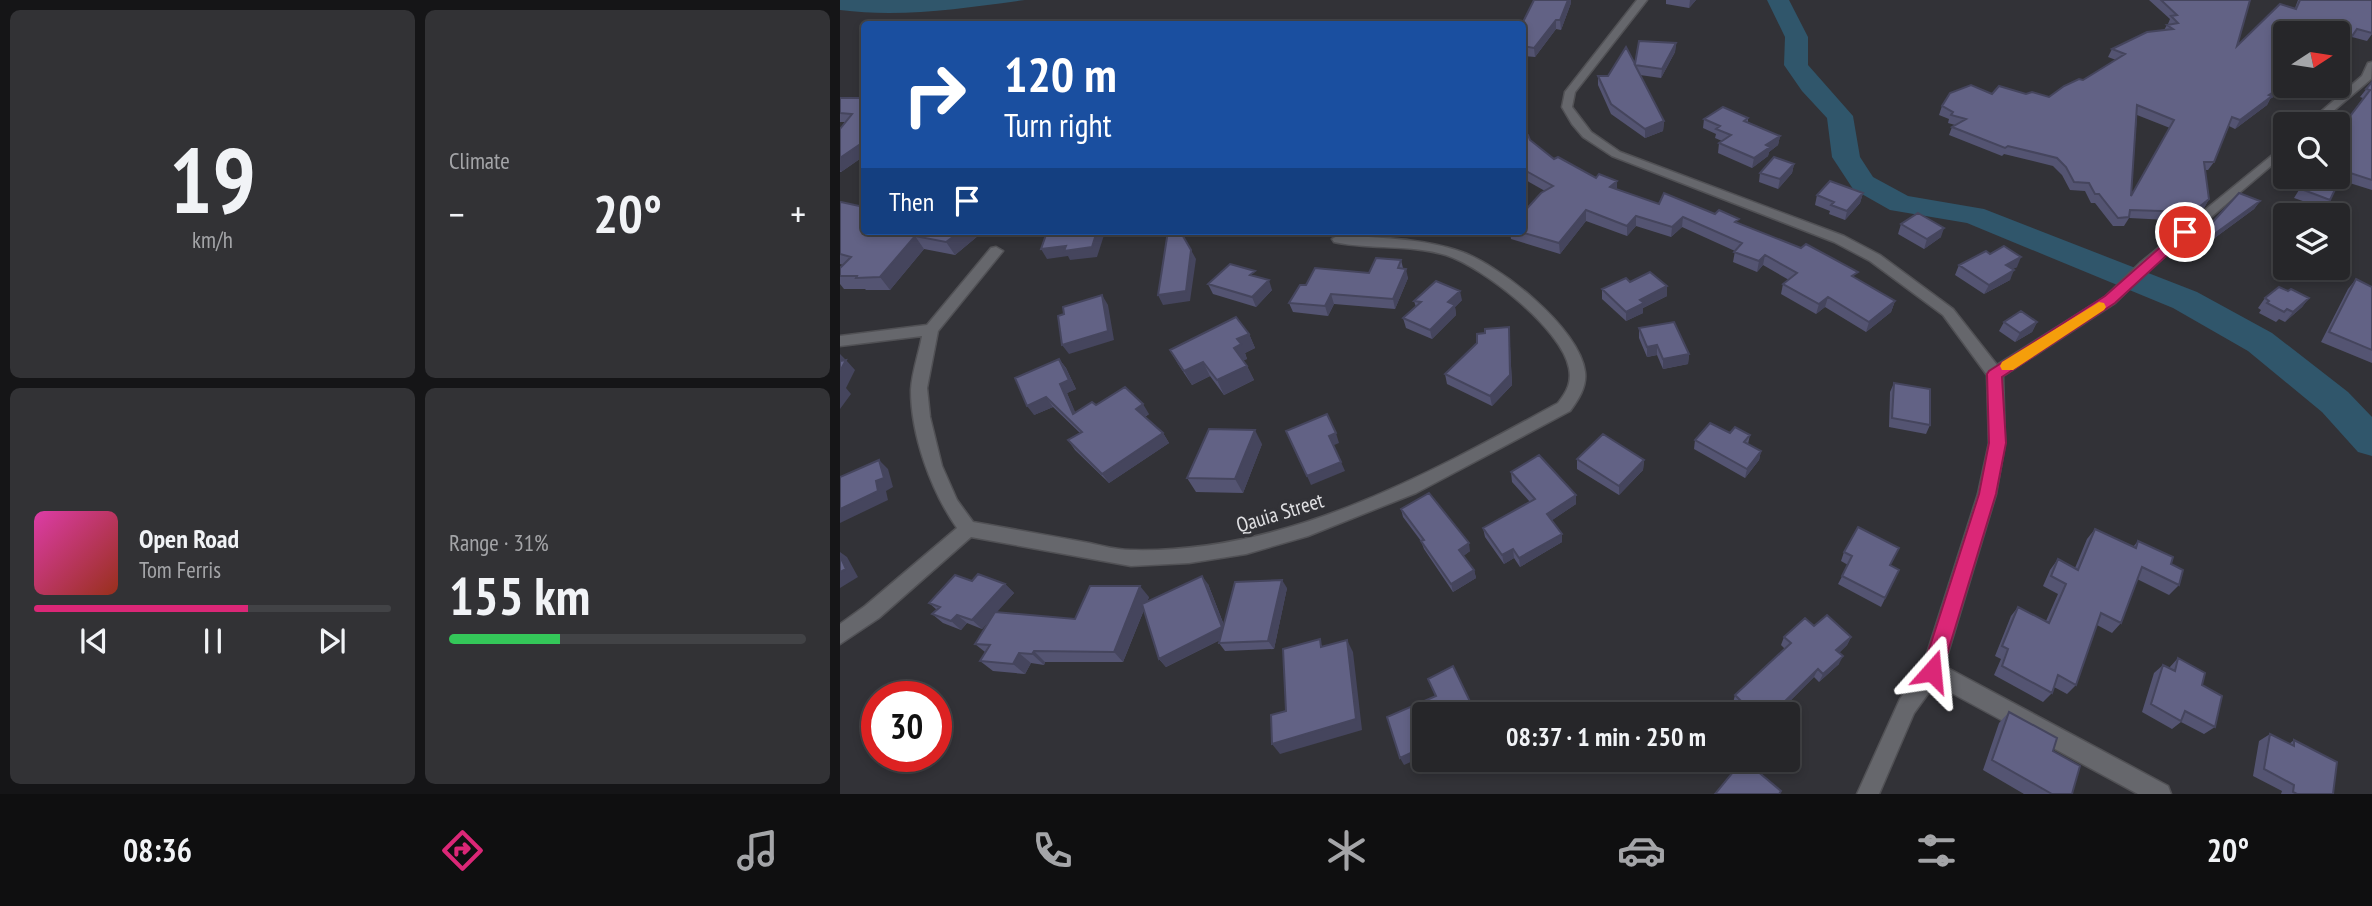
<!DOCTYPE html>
<html lang="en">
<head>
<meta charset="utf-8">
<style>
	body { margin:0; font-family:"PT Sans Narrow",sans-serif; background:#323235; color:#f1f3f6; height:100vh; display:flex; flex-direction:column; font-size:26px; white-space:nowrap }
	* { box-sizing:border-box; margin:0 }
	p { font-size:23px; color:#a4a5a8 }
	.icon { flex:none; width:38px; height:38px; fill:none; stroke:currentColor; stroke-width:2; stroke-linecap:round; stroke-linejoin:round }
	.map { position:relative; flex:1; overflow:hidden }
	.panel { display:flex; flex-direction:column; gap:10px; padding:10px; background:#151517; width:840px }
	.panel>* { flex:none }
	.guide { position:absolute; left:21px; top:21px; width:665px; height:214px; border-radius:7px; box-shadow:0 4px 10px #0003,0 0 0 2px #424346; background:#1a4fa0; color:#fff; overflow:hidden }
	.needle { width:46px; rotate:78deg }
	.tools { position:absolute; left:1433px; top:21px; display:grid; gap:14px }
	.tools a { display:grid; place-items:center; width:77px; height:77px; border-radius:7px; background:#262629; box-shadow:0 4px 10px #0003,0 0 0 2px #424346; font-size:35px }
	.speed { position:absolute; left:21px; top:681px; display:flex; gap:14px; font-size:35px; font-weight:700; text-align:center }
	.speed>* { display:grid; place-content:center; width:91px; height:91px; border-radius:50%; background:#262629; box-shadow:0 4px 10px #0003,0 0 0 2px #424346; line-height:1 }
	.speed .limit { border:10px solid #d22; background:#fff; color:#111 }
	.pin { position:absolute; display:grid; place-items:center; width:60px; height:60px; color:#fff; margin:-30px; border:4px solid #fff; border-radius:50%; box-shadow:0 2px 7px #0007 }
	.me { position:absolute; width:77px; margin:-38px; rotate:18deg; stroke-linejoin:round; filter:drop-shadow(0 0 5px #0008) }
	.turn { display:flex; align-items:center; gap:24px; height:147px; padding:0 28px; font-size:32px }
	.turn .icon { width:91px; height:91px; stroke-width:2.5 }
	.turn b { display:block; font-size:49px; line-height:60px }
	.then { display:flex; align-items:center; height:66px; padding:0 28px; background:#0003; gap:14px; font-size:26px }
	.big { font-size:52px; font-weight:800; line-height:1.1 }
	.panel .tile { flex:1; display:flex; flex-direction:column; justify-content:center; gap:10px; min-width:0; padding:0 24px; border-radius:10px; background:#323235 }
	.panel .dial { align-items:center; gap:0 }
	.dial b { font-size:91px; line-height:1 }
	.song { display:flex; align-items:center; gap:21px }
	.cover { width:84px; height:84px; border-radius:10px; background:linear-gradient(135deg,hsl(320 70% 55%),hsl(10 70% 35%)) }
	.played { height:7px; border-radius:4px; background:linear-gradient(90deg,#db2777 60%,#424346 60%) }
	.keys { display:flex; justify-content:space-around; direction:ltr }
	.heat { display:flex; justify-content:space-between; align-items:center; font-size:38px; direction:ltr }
	.charge { height:10px; border-radius:5px; background:linear-gradient(90deg,#34c759 31%,#424346 0) }
	.panel .tiles { flex:1; display:grid; gap:10px; grid-template-columns:repeat(2,1fr) }
	.trip { position:absolute; left:572px; top:702px; width:388px; height:70px; border-radius:7px; background:#262629; box-shadow:0 4px 10px #0003,0 0 0 2px #424346; font-weight:800; line-height:70px; text-align:center }
	.tab-bar { display:flex; height:112px; justify-content:space-around; align-items:center; background:#0f0f10; color:#a4a5a8 }
	.tab-bar .icon { width:49px; height:49px }
	.tab-bar .on { color:#db2777 }
	.tab-bar b { font-size:32px; color:#f1f3f6 }
	main { display:flex; flex:1; min-height:0 }
	.map>svg:first-child { display:block }
</style>
</head>
<body>
<main>
<section class="panel">
<div class="tiles">
<div class="tile dial"><b>19</b><p>km/h</p></div>
<div class="tile"><p>Climate</p>
<div class="heat"><a>−</a><b class="big">20°</b><a>+</a></div>
</div>
<div class="tile">
<div class="song"><i class="cover"></i><div><b>Open Road</b><p>Tom Ferris</p></div></div>
<div class="played"></div>
<div class="keys"><svg class="icon" aria-label="previous" viewBox="0 0 24 24"><path d="M18 5L8 12l10 7zM5 5v14"/></svg><svg class="icon" aria-label="pause" viewBox="0 0 24 24"><path d="M8 5v14M16 5v14"/></svg><svg class="icon" aria-label="next" viewBox="0 0 24 24"><path d="M6 5l10 7-10 7zM19 5v14"/></svg></div>
</div>
<div class="tile"><p>Range · 31%</p><b class="big">155 km</b><div class="charge"></div></div>
</div>
</section>
<div class="map">
<svg width="1532" height="794" viewBox="0 0 1532 794">
	<rect width="100%" height="100%" fill="#323237"/>
	<path fill="#30566b" d="M0,0H185C123,8 63,18 0,10Z"/>
	<g fill="none" stroke-linecap="round" stroke-linejoin="round">
		<path fill="#30566b" fill-rule="evenodd" d="M927,0H949L968,37V65L1013,116L1020,157L1033,177L1068,196L1144,209L1357,292L1432,333L1508,392L1532,417V456L1518,452L1482,412L1408,351L1333,308L1127,223L1050,210L1013,189L992,157L987,118L962,91L944,65L945,37Z"/>
		<g stroke="#515155" stroke-width="3">
			<path id="street" d="M797,0H807L735,92L732,107L751,132L780,152L1004,236L1040,255L1113,309L1157,365L1265,297L1300,263L1446,144V153L1310,269L1275,303L1163,376L1165,443L1156,494L1104,666L1328,786L1331,794H1298L1095,684L1074,713L1039,794H1017L1060,699L1083,666L1138,494L1149,443L1147,375L1103,315L1030,261L994,242L772,156L743,137L732,124L722,107L725,92Z
				M1532,62L1531,79L1478,124H1467L1522,76L1528,63Z
				M499,235C538,238 579,238 616,250C657,262 740,328 745,372C747,387 738,400 730,411L576,493L468,536L406,554L349,563L291,566L131,537L39,618L0,644V624L25,606L117,528C91,491 71,435 71,390C72,372 79,353 82,336L0,346V336L87,325L151,248L156,247L163,251L98,331L87,388L90,417L102,466L117,500L133,522C172,529 210,536 249,543C263,546 277,550 291,550C445,554 587,475 718,403C727,392 732,382 729,368C722,329 643,267 606,255C570,244 531,250 494,242L492,239Z"/>
		</g>
		<use href="#street" fill="#66676c" fill-rule="evenodd"/>
	</g>
	<path fill="#545472" fill-rule="evenodd" d="M826,0H856L849,8L826,4Z
		M1309,0H1410L1397,46L1455,8L1458,0H1532V34L1527,41L1512,37L1502,50L1498,49V33L1446,86H1451L1430,99L1427,105L1395,129L1389,126L1374,162L1368,170H1365L1369,199L1364,208L1348,221L1289,218L1284,226H1273L1255,203H1251L1245,191L1230,190L1222,175L1213,166L1164,154L1162,156L1109,135L1112,127L1115,125L1108,123L1109,119L1099,115L1102,106L1152,94H1186L1209,97L1243,80L1276,60L1268,57L1272,49L1324,30L1327,25L1328,24L1330,19ZM1297,115L1330,128L1291,196Z
		M731,3L721,30L716,29L695,57L683,56L682,57V24Z
		M836,43L835,52L821,78L800,75L824,121L823,131L805,138L771,114L758,85V76H768L795,64Z
		M1532,82V190L1500,180L1490,200L1483,208L1454,198L1467,177H1498L1504,124L1523,98L1520,97Z
		M0,98H24V156L1,172H0V129L5,122H0Z
		M908,118V122L940,136L938,145L929,152L928,156L912,168L878,153L879,143L882,141L875,138L876,134L863,128L864,119Z
		M682,136L690,140L714,159L756,178L777,181V189L819,204L899,224L1016,278L1055,301L1051,312L1026,332L985,307L976,314L941,294L943,284L949,280L923,265L917,272L893,262L895,251L842,227L831,237L796,226L787,236L746,221L720,254L671,239L670,231H682L705,191L689,182L682,176Z
		M954,164L952,173L938,189L919,182L920,173Z
		M1023,193L1020,203L1005,220L989,214L990,211L975,205L977,195Z
		M1420,201L1414,209L1361,248L1356,242L1361,235Z
		M0,203L24,231H137L139,235L115,255L84,249L50,290H26L25,289H4L0,284V268L3,265L0,264Z
		M1061,224L1101,237L1084,249L1058,234Z
		M1150,254L1177,267L1172,269L1170,280L1144,294L1115,275L1119,265Z
		M561,260L563,268L568,278L555,309L494,304L488,316L453,312L449,303L466,285L529,273Z
		M417,277L432,290L416,307L373,294L368,284Z
		M1516,279L1532,287V363L1481,342L1508,289Z
		M790,282L827,296L803,308V313L786,321L762,299V289Z
		M1448,291L1469,298L1462,307L1445,322L1439,319L1436,322L1419,313L1421,310L1418,308L1425,298Z
		M622,300L615,307L616,315L592,339L566,328L563,318L576,307L574,301Z
		M1164,322H1197L1192,332L1175,342L1159,331Z
		M669,327L672,385L652,406L607,384L605,374L637,343L645,333Z
		M799,328L849,354L848,364L823,369L817,355L807,357L799,338Z
		M409,334L415,348L405,353L407,359L403,360L407,366L414,380L384,395L370,376L352,385L338,364L330,350Z
		M219,359L226,368L236,389L227,393L235,413L256,405L309,414L305,417L323,433L329,443L269,483L235,450L228,440L240,433L213,407L194,415Z
		M1054,383L1090,425L1086,434L1049,427L1050,392Z
		M890,433L910,435L908,444L921,451L919,460L905,478L854,449L855,440Z
		M422,444L403,493L356,492L347,478Z
		M737,459L804,460L803,470L779,495L737,469Z
		M671,472L736,495V504L712,520L722,542L680,567L674,558L664,564L645,537L643,528L690,502L672,482Z
		M561,509L630,551L623,556L634,570L636,578L613,592L584,549L581,541L563,517Z
		M1255,529L1293,547L1298,541L1331,564L1339,585L1329,595L1297,579L1281,623L1272,633L1257,625L1236,685L1227,694L1214,687L1212,693L1203,702L1154,675L1161,659L1155,656L1171,616L1178,607L1206,621L1218,594L1203,586L1210,570L1218,559L1235,568L1247,539Z
		M1004,552L1050,565L1059,570L1041,607L998,584L1008,565L1001,561Z
		M132,581L165,584L174,593L156,612L235,619L309,597L307,602L368,584L384,625L447,588L434,649L385,651L379,643L380,640L326,667L319,659L304,610L283,662H205L204,665L191,663L185,674L153,671L140,661L145,652L135,644L151,619L142,629L127,623L121,630L103,623L92,614L97,610L89,603Z
		M974,626L1011,637L1007,645L999,653V664L979,682L974,677L943,708L947,713L946,714H904L893,703L895,695L945,649L941,645L944,637Z
		M1338,658L1362,685L1375,727L1364,734L1341,722L1332,729L1302,712L1314,673L1323,665L1329,668Z
		M1169,712L1213,751L1232,794H1184L1143,770L1159,723Z
		M1430,734L1449,744L1454,740L1493,794H1441L1442,791L1413,776L1419,741Z"/>
	<path fill="#45455d" d="M728,0H731V3L721,30L720,20Z
		M850,0H856L849,8Z
		M716,20V29L695,57L694,48Z
		M836,43L835,52L821,78L822,69Z
		M1446,84V86H1451L1430,99L1427,105L1395,129L1400,120L1429,95Z
		M824,121L823,131L805,138V129Z
		M940,136L938,145L929,152L928,156L912,168L914,158L926,145Z
		M22,143L24,146V156L1,172L0,170V158Z
		M954,164L952,173L938,189L940,179Z
		M777,181V191L770,187Z
		M1023,193L1020,203L1005,220L1007,211Z
		M1369,199L1364,208L1348,221L1353,212Z
		M1420,201L1414,209L1361,248L1366,240Z
		M746,210V221L720,254L719,243Z
		M796,216V226L787,236V226Z
		M843,217L842,227L831,237L832,227Z
		M1104,228L1101,237L1084,249L1087,239Z
		M121,231H137L139,235L115,255L106,242Z
		M257,231L265,232L257,257L230,260L228,256L207,259L201,249Z
		M75,236L84,249L50,290L40,277Z
		M351,250L356,259L350,301L323,305L318,295Z
		M925,255L923,265L917,272L919,261Z
		M1181,257L1177,267L1162,275L1166,265Z
		M566,269L568,278L555,309L553,299Z
		M1174,270L1170,280L1144,294L1149,285Z
		M429,280L432,290L416,307L412,297Z
		M827,286V296L803,308V313L786,321V312L800,300Z
		M620,291L622,300L615,307L616,315L592,339L590,330L608,302Z
		M491,294L494,304L488,316L485,306Z
		M262,295L268,305L274,340L229,354L222,345Z
		M988,297L985,307L976,314L979,304Z
		M1469,298L1462,307L1445,322L1453,312Z
		M1055,301L1051,312L1026,332L1029,322Z
		M1197,322L1192,332L1175,342L1180,333Z
		M669,327L672,385L652,406L650,396Z
		M409,334L415,348L405,353L407,359L400,362L394,348L397,339Z
		M817,345V355L807,357V347Z
		M0,354L5,359L0,369Z
		M849,354L848,364L823,369V359Z
		M219,359L226,368L236,389L227,393L240,423L233,414L220,384Z
		M6,360L15,370L6,388L11,394L0,409V371Z
		M363,362L370,376L352,385L344,371Z
		M407,366L414,380L384,395L377,380Z
		M206,397L213,407L194,415L187,406Z
		M303,404L309,414L302,418L296,409Z
		M415,430L422,444L403,493L395,479Z
		M323,433L329,443L269,483L262,474Z
		M496,433L499,443L492,446L489,436Z
		M921,451L919,460L905,478L907,469Z
		M39,460L48,469L53,487L46,491L48,500L0,523V509L36,481Z
		M804,460L803,470L779,495V486Z
		M501,462L505,471L471,485L467,476Z
		M736,495V504L708,523L707,514Z
		M722,534V542L680,567L679,558Z
		M629,543L630,551L621,558L619,550Z
		M673,549L674,558L664,564L662,555Z
		M0,552L7,557L18,577L0,588Z
		M634,570L636,578L613,592L611,584Z
		M362,576L368,584L388,636L326,667L319,659Z
		M442,580L447,588L434,649L428,641Z
		M165,584L174,593L142,629L132,620Z
		M300,586L309,597L283,662L274,652Z
		M117,615L127,623L121,630L111,621Z
		M1011,637L1007,645L993,658L996,650Z
		M507,640L513,652L522,730L440,754L432,744Z
		M194,651L205,662L204,665L192,654Z
		M179,653L191,663L185,674L173,664Z
		M1003,656L999,664L979,682L983,674Z
		M978,669L974,677L937,714L940,706Z
		M584,747V756L564,765L560,758Z"/>
	<path fill="#626285" stroke="#45455d" stroke-width="2" fill-rule="evenodd" d="M694,0H728L720,20H716L694,48L682,46V24Z
		M1321,0H1410L1397,46L1440,4L1456,9L1460,0H1532V33L1517,29L1508,42L1503,41L1498,46V33H1446V84L1429,95L1432,96L1400,120L1392,117L1374,162H1364L1369,199L1353,212L1290,210L1289,217L1278,218L1259,194H1255L1249,183L1234,182L1226,167L1217,158L1168,146L1165,148L1112,127L1126,119L1111,115L1113,112L1102,106L1110,93L1131,85L1152,94L1159,86L1186,94L1192,92L1209,97L1224,86L1239,79L1243,80L1285,54L1272,49L1307,32L1333,29L1327,25L1338,23L1331,16L1337,15ZM1297,105L1334,120L1291,196Z
		M799,41L836,43L822,69L795,65L824,121L805,129L771,104L758,76H768L786,47L795,64Z
		M1532,82V180L1504,171L1490,200L1461,189L1468,177H1498V126L1500,123L1504,124L1530,90L1526,89Z
		M0,98H24V143H22L0,158V129L12,114L0,113Z
		M883,107L908,118L904,121L940,136L926,145L930,147L914,158L879,143L891,135L876,129L880,126L864,119Z
		M688,135L690,140L714,159L718,157L756,178L759,174L777,181L770,187L819,204L824,193L875,214L879,210L899,219L895,222L961,248L966,244L1018,272L1012,276L1055,301L1029,322L988,297L979,304L943,284L957,273L925,255L919,261L894,252L902,243L843,217L832,227L796,216L787,226L746,210L719,243L677,231H682V214L701,193L713,186L688,172L682,167V136Z
		M934,157L954,164L940,179L920,173Z
		M990,181L1023,193L1007,211L991,205L994,202L977,195Z
		M1399,193L1420,201L1366,240L1361,235Z
		M1,202L24,207V231H121L106,242L75,236L40,277L16,278L17,276H0V268L11,257L0,254V203Z
		M1078,213L1104,228L1087,239L1061,224Z
		M217,231H257L252,247L224,251L226,246L201,249L207,232Z
		M328,231H340L351,250L346,291L318,295Z
		M1164,246L1181,257L1166,265L1174,270L1149,285L1119,265L1146,251L1150,254Z
		M536,258L561,260L558,268L566,269L553,299L491,294L485,306L449,303L460,285H466L475,268L529,273Z
		M390,264L415,271L410,275L429,280L412,297L368,284Z
		M810,272L827,286L800,300L804,303L786,312L762,289L786,278L790,282Z
		M1516,279L1532,287V350L1489,332Z
		M596,281L620,291L608,302L615,305L590,330L563,318L581,302L574,301Z
		M1439,287L1448,291L1451,289L1469,298L1453,312L1447,309L1444,312L1427,303L1429,301L1425,298Z
		M262,295L268,331L222,345L218,316L224,314L223,307Z
		M1181,311L1197,322L1180,333L1164,322Z
		M396,317L409,334L397,339L401,344L394,348L407,366L377,380L363,362L344,371L330,350Z
		M834,322L849,354L823,359L817,345L807,347L799,328Z
		M669,327L670,375L650,396L605,374L637,343V334L645,333V329Z
		M219,359L229,380L220,384L233,414L252,402L256,405L285,387L303,404L296,409L323,433L262,474L228,440L242,432L206,397L187,406L175,378Z
		M6,360L0,371V361Z
		M1054,383L1090,389V425L1052,418Z
		M487,414L496,433L489,436L501,462L467,476L446,431Z
		M870,423L890,433L895,427L910,435L904,442L921,451L907,469L855,440Z
		M369,429L415,430L395,479L347,478Z
		M763,434L804,460L779,486L737,459Z
		M699,455L736,495L707,514L722,534L679,558L673,549L662,555L643,528L695,499L671,472Z
		M39,460L44,478L36,481L38,491L0,509V477Z
		M589,493L629,543L619,550L634,570L611,584L581,541L584,540L561,509Z
		M1018,527L1059,548L1050,565L1059,570L1045,598L1002,576L1012,556L1004,552Z
		M1255,529L1296,548L1298,541L1333,557L1331,564L1343,570L1339,585L1302,567L1281,623L1261,613L1236,685L1218,675L1212,693L1162,666L1168,649L1162,646L1178,607L1209,623L1226,584L1211,576L1218,559L1238,570Z
		M0,556L6,569L0,572Z
		M138,574L165,584L132,620L117,615L111,621L92,614L100,607L89,603L115,575L132,581Z
		M362,576L382,627L319,659L302,604Z
		M442,580L428,641L379,643L395,582Z
		M250,586H300L274,652L194,651L192,654L179,653L173,664L140,661L150,645L135,644L155,612L235,619Z
		M987,615L1011,637L996,650L1003,656L983,674L978,669L940,706L947,713L946,714H914L895,695L951,643L944,637L965,618L974,626Z
		M480,639L481,647L507,640L516,719L432,744L431,715L446,711L443,649Z
		M1338,658L1365,673L1362,685L1382,696L1375,727L1345,711L1341,721L1311,704L1323,665L1335,671Z
		M613,666L636,714H584V747L560,758L547,717L596,696L588,679Z
		M1169,712L1217,738L1213,751L1240,766L1232,794H1212L1152,760Z
		M1430,734L1454,746V740L1497,762L1493,794H1457L1453,792L1454,785L1424,769Z
		M903,760H904L941,791L939,794H875Z"/>
	<path fill="#db2777" stroke="#8e194d" stroke-width="2" d="M1345,228L1350,229V234L1275,303L1162,377L1166,443L1156,494L1102,671L1099,678L1092,681L1085,678L1082,671L1139,494L1149,443L1147,374L1149,371L1265,296L1341,229Z"/>
	<path fill="#f59e0b" d="M1259,302L1264,303L1266,307L1264,310L1173,370H1162L1160,366L1162,362Z"/>
	<g text-anchor="middle" stroke-width="7" stroke-linejoin="round" paint-order="stroke">
		<g font-size="21" fill="#e0e0e3" stroke="#323237">
			<text transform="translate(440 513) rotate(-17)" y="7">Qauia Street</text>
		</g>
	</g>
</svg>
<div class="tools">
<a><svg class="needle" viewBox="-14 -14 28 28"><path d="M0-13l5 13h-10z" fill="#e53935"/><path d="M0 13l5-13h-10z" fill="#a4a5a8"/></svg></a>
<a><svg class="icon" aria-label="search" viewBox="0 0 24 24"><circle cx="10" cy="10" r="6"/><path d="M15 15l6 6"/></svg></a>
<a><svg class="icon" aria-label="layers" viewBox="0 0 24 24"><path d="M12 4l9 5-9 5-9-5zM3 14l9 5 9-5"/></svg></a>
</div>
<div class="speed"><div class="limit">30</div></div>
<div class="pin" style="left:1345px;top:232px;background:#d93025"><svg class="icon" aria-label="arrive" viewBox="0 0 24 24"><path d="M6 21V4h12l-3 4 3 4H6"/></svg></div>
<svg class="me" style="left:1092px;top:671px" viewBox="-20 -20 40 40"><path d="M0-17L14 15 0 8-14 15z" fill="#db2777" stroke="#fff" stroke-width="4"/></svg>
<div class="trip">08:37 · 1 min · 250 m</div>
<div class="guide">
<div class="turn"><svg class="icon" aria-label="right" viewBox="0 0 24 24"><path d="M7 20v-9h11M14 6l5 5-5 5"/></svg><div><b>120 m</b>Turn right</div></div>
<div class="then">Then<svg class="icon" aria-label="arrive" viewBox="0 0 24 24"><path d="M6 21V4h12l-3 4 3 4H6"/></svg></div>
</div>
</div>
</main>
<nav class="tab-bar">
<b>08:36</b>
<svg class="icon on" aria-label="directions" viewBox="0 0 24 24"><path d="M12 3l9 9-9 9-9-9zM9 14v-3h6M13 9l2 2-2 2"/></svg>
<svg class="icon" aria-label="music" viewBox="0 0 24 24"><path d="M9 18V5l10-2v13"/><circle cx="6" cy="18" r="3"/><circle cx="16" cy="16" r="3"/></svg>
<svg class="icon" aria-label="phone" viewBox="0 0 24 24"><path d="M5 4h4l2 5-3 2q2 4 5 5l2-3 5 2v4C11 20 4 13 5 4z"/></svg>
<svg class="icon" aria-label="climate" viewBox="0 0 24 24"><path d="M12 3v18M4 7l16 10M4 17L20 7"/></svg>
<svg class="icon" aria-label="car" viewBox="0 0 24 24"><path d="M5 17H2v-5l4-1 3-4h7l3 4 3 1v5h-3M9 17h6M6 11h13"/><circle cx="7" cy="17" r="2"/><circle cx="17" cy="17" r="2"/></svg>
<svg class="icon" aria-label="filters" viewBox="0 0 24 24"><path d="M4 7h16M4 17h16"/><circle cx="9" cy="7" r="2"/><circle cx="15" cy="17" r="2"/></svg>
<b>20°</b>
</nav>
</body>
</html>
